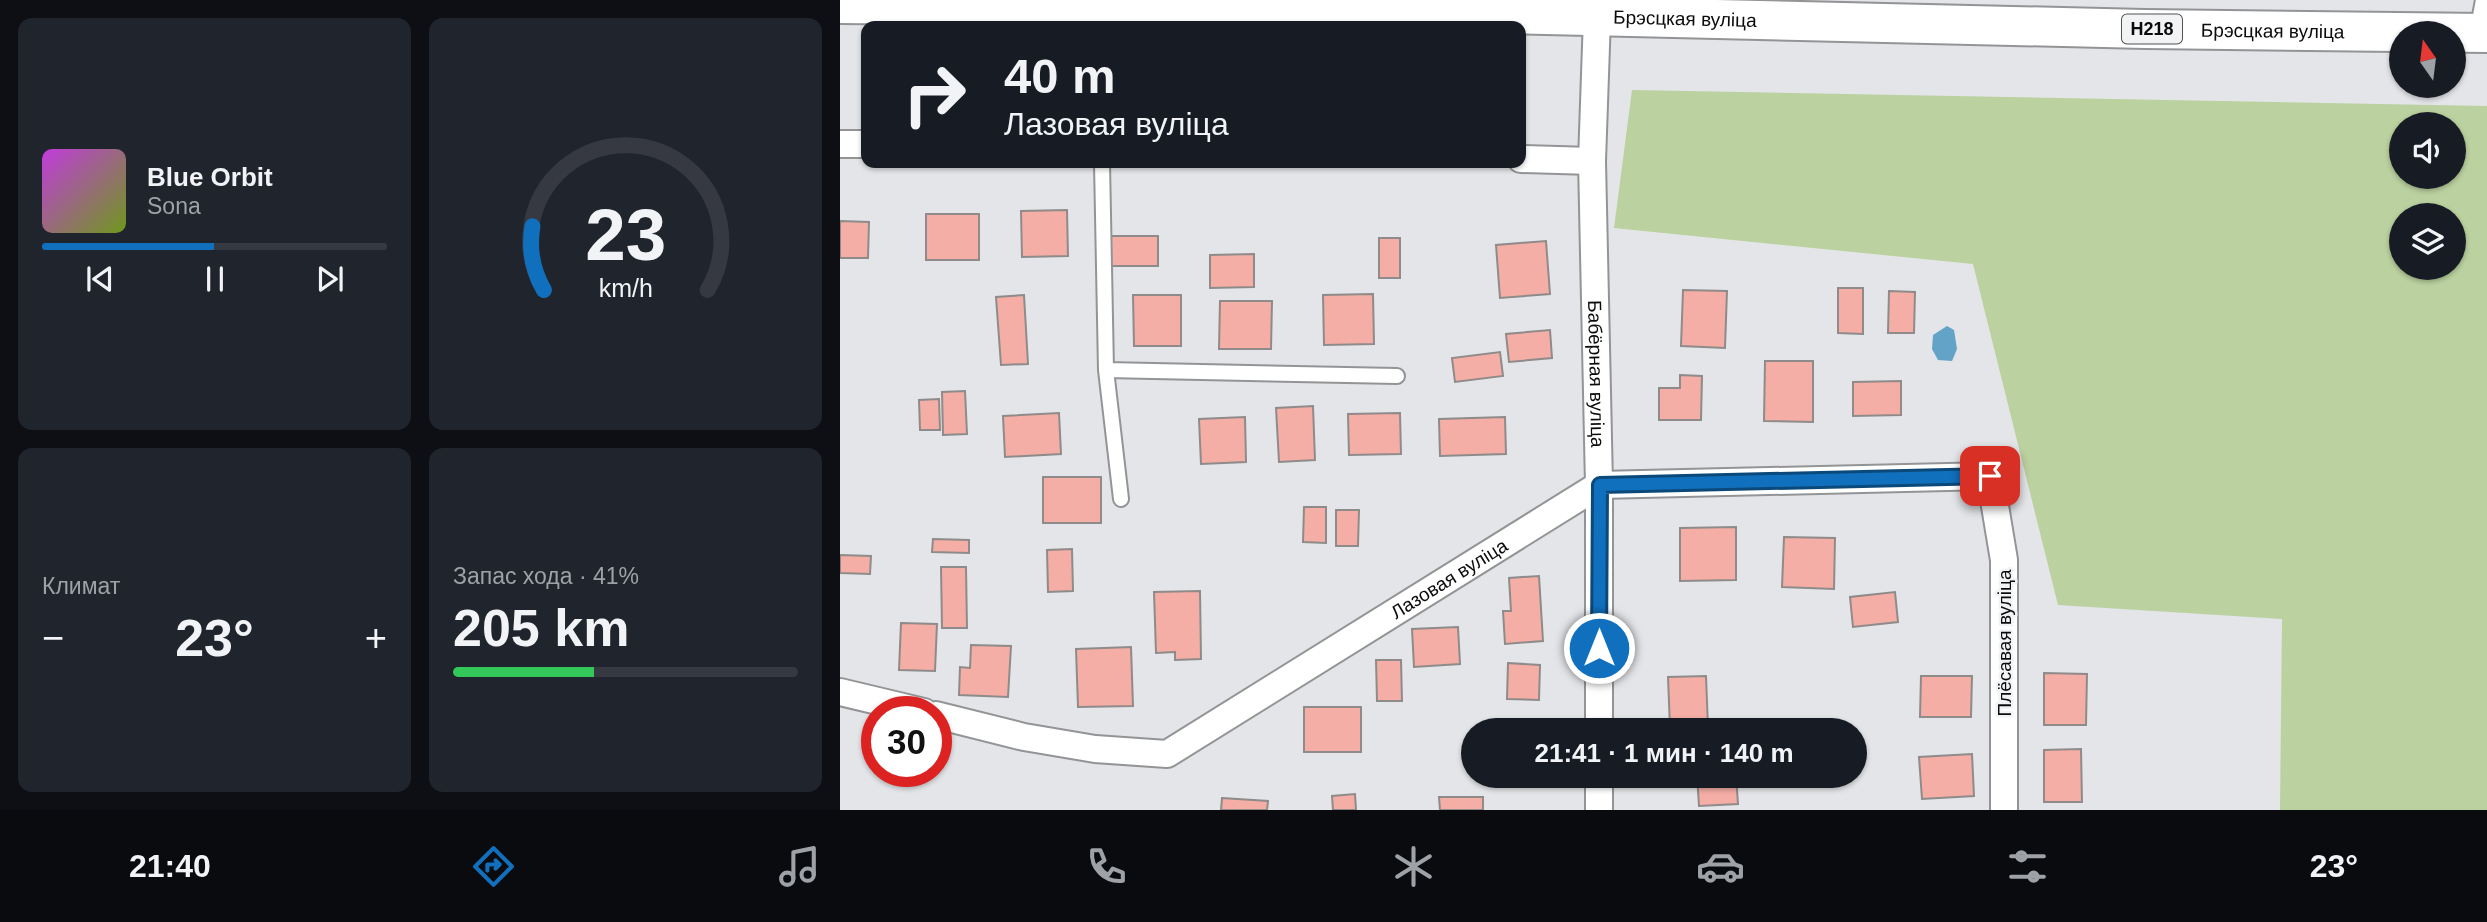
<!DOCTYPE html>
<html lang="ru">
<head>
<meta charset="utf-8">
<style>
	body { margin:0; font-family:Arial,sans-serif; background:#20242c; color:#f1f3f6; height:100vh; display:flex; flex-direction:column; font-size:26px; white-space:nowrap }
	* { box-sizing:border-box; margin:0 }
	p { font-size:23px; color:#9ea1a6 }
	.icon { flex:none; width:38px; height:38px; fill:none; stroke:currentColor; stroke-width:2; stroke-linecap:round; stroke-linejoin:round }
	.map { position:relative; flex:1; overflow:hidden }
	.side { display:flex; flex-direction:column; gap:18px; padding:18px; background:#0d0f14; width:840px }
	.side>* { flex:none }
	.banner { position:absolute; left:21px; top:21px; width:665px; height:147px; border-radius:14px; box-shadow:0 2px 5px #0004; background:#171b24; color:#f1f3f6; overflow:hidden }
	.needle { width:46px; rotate:346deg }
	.tools { position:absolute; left:1549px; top:21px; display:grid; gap:14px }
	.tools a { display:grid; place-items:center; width:77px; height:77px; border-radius:50%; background:#171b24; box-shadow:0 2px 5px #0004; font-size:35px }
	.speed { position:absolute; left:21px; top:696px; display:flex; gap:14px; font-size:35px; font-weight:700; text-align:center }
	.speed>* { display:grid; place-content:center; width:91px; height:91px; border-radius:50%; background:#171b24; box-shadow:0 2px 5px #0004; line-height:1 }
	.speed .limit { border:10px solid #d22; background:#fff; color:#111 }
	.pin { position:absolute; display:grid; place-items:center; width:60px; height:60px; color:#fff; margin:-30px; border-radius:14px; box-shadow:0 4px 10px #0006 }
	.me { position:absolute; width:77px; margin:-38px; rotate:0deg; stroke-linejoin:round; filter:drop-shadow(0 0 5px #0008) }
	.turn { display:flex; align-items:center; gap:24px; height:147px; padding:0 28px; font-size:32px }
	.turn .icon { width:91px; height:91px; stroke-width:2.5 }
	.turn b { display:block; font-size:49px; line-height:60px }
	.big { font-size:52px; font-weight:800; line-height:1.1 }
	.side .card { flex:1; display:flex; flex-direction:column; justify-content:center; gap:10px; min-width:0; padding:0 24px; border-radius:14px; background:#20242c }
	.side .dial { align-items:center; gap:0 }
	.dial svg { height:182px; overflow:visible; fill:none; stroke:#363941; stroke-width:7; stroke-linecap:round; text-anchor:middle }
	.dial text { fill:#f1f3f6; stroke:none }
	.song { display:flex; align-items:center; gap:21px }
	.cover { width:84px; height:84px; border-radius:10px; background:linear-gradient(135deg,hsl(290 70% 55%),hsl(80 70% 35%)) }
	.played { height:7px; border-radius:4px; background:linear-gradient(90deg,#1170bd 50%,#363941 50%) }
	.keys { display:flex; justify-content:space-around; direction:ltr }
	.heat { display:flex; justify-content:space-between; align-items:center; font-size:38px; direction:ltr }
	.charge { height:10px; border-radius:5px; background:linear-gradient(90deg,#34c759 41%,#363941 0) }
	.side .tiles { flex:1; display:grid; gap:18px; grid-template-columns:repeat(2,1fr) }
	.trip { position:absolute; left:621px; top:718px; width:406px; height:70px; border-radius:35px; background:#171b24; box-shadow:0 2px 5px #0004; font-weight:800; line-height:70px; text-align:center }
	.dock { display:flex; height:112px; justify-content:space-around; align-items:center; background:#090b0e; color:#9ea1a6 }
	.dock .icon { width:49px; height:49px }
	.dock .on { color:#1170bd }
	.dock b { font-size:32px; color:#f1f3f6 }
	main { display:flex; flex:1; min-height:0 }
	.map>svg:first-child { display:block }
</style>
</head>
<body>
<main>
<section class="side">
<div class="tiles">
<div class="card">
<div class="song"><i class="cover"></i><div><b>Blue Orbit</b><p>Sona</p></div></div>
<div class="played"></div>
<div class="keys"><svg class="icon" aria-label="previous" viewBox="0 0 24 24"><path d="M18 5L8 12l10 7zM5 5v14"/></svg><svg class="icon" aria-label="pause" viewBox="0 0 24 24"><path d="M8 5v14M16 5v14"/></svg><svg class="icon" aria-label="next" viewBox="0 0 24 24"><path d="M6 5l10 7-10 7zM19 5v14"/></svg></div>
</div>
<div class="card dial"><svg viewBox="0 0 100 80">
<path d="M14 69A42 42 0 1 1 86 69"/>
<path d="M14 69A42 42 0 0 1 9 41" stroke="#1170bd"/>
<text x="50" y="56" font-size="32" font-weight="700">23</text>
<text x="50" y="72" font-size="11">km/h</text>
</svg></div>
<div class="card"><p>Климат</p>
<div class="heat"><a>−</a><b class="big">23°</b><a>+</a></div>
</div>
<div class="card"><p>Запас хода · 41%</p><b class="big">205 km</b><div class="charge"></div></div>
</div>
</section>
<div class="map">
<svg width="1647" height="810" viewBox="0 0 1647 810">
	<rect width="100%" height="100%" fill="#e4e5e8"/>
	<path fill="#bbd19f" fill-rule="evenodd" d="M792,90L1647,106V810H1440L1442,619L1218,605L1133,264L774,228ZM1561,124H1614V177H1561ZM1561,215H1614V268H1561Z"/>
	<path fill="#62a3c7" d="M1107,326L1114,330L1117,349L1112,361L1098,360L1092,349L1093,335Z"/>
	<path fill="#f5aea5" stroke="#8e8b8a" stroke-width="2" d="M227,210L228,256L182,257L181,211Z
		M86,214H139V260H86Z
		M0,221L29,222L28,258H0Z
		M270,236H318V266H270Z
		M539,238H560V278H539Z
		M706,241L710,294L660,298L656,245Z
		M414,254V287L370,288V255Z
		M998,288H1023V334L998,333Z
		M843,290L887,291L885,348L841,346Z
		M1049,291L1075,292L1074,333H1048Z
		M533,294L534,344L484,345L483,295Z
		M184,295L188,364L161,365L156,297Z
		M293,295H341V346H294Z
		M380,301H432L431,349H379Z
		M710,330L712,358L669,362L666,334Z
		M660,352L663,376L615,382L612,358Z
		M925,361H973V422L924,421Z
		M840,375L862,376L861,420H819V388H840Z
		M1061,381V415L1013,416V382Z
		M125,391L127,434L103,435L102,392Z
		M99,399L100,430H80L79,400Z
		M473,406L475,460L439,462L436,408Z
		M219,413L221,454L165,457L163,416Z
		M560,413L561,454L509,455L508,414Z
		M405,417L406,462L361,464L359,419Z
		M665,417L666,454L600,456L599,419Z
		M203,477H261V523H203Z
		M464,507H486V543L463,542Z
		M496,510H519L518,546H496Z
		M896,527V580L840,581V528Z
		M944,537L995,538L994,589L942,587Z
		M93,539L129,540V553L92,552Z
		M232,549L233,591L208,592L207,550Z
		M0,555L31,556L30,574L0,573Z
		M101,567H126L127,628H102Z
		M699,576L703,641L665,644L663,611H671L669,578Z
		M360,591L361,659L335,660V652L316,653L314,592Z
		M1055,592L1058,622L1013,627L1010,597Z
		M61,623L97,624L95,671L59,670Z
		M618,627L620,664L574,667L572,629Z
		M131,645L171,646L168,697L119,695L120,667L130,668Z
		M291,647L293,706L238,707L236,649Z
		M536,660H561L562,701H537Z
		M668,663L700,665L699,700L667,699Z
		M1204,673L1247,674L1246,725H1204Z
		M866,676L868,727L830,728L828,677Z
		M1081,676H1132L1131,717H1080Z
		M464,707H521V752H464Z
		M1241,749L1242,802H1204V750Z
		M1132,754L1134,796L1082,799L1079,757Z
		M857,775H896L898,804L859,806Z
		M515,794L516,810H493L492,796Z
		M599,797H643V810H600Z
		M382,798L428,801L427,810H381Z"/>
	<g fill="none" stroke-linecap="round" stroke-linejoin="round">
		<g stroke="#929496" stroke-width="18">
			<path id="service" d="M1637,32L1643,0
				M262,163L266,370L281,499
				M266,370L557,376"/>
		</g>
		<g stroke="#929496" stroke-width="30">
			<g id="minor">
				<path id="s1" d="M757,17L752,161L759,485V730"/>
				<path d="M0,144H26"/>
				<path d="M681,159L752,161"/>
				<path d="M0,692L84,712"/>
				<path id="s2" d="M96,715L184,737L255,749L327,754L759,485L1150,476L1164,560V810"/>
				<path d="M759,810V775"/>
			</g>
		</g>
		<g stroke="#929496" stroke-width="42">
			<g id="primary">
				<path id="s3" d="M0,4L404,8L1305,29L1647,33"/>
			</g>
		</g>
		<use href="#service" stroke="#fff" stroke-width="14"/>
		<use href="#minor" stroke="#fff" stroke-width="26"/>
		<use href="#primary" stroke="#fff" stroke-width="38"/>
	</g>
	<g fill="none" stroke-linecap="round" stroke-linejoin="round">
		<g stroke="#0b497b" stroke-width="18">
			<path id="route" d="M759,648L760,485L1150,476"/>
		</g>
		<use href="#route" stroke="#1170bd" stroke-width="12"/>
	</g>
	<g text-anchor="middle" stroke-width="5" stroke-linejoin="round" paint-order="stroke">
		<rect fill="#f1f3f5" stroke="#505152" stroke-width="2" x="1282" y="14.5" width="60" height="29" rx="5"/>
		<g font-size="18" font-weight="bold" fill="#0b0b0c">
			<text x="1312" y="35">Н218</text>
		</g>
		<g font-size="19" fill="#0b0b0c" stroke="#f1f3f5">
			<text dy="7" stroke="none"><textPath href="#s3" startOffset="845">Брэсцкая вуліца</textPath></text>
			<text dy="7" stroke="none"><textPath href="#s3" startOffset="1433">Брэсцкая вуліца</textPath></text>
			<text dy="7" stroke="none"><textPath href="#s1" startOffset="357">Бабёрная вуліца</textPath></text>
			<text dy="7" stroke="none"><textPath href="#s2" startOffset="567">Лазовая вуліца</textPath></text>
			<text transform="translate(1164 643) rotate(-90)" y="7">Плёсавая вуліца</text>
		</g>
	</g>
</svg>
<div class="tools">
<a><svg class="needle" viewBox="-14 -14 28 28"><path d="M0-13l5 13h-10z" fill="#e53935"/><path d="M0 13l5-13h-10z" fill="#9ea1a6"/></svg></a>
<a><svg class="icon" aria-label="sound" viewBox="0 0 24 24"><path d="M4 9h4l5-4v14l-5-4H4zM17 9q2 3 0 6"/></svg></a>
<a><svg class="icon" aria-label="layers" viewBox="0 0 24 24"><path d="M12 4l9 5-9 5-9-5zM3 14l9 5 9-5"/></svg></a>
</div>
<div class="speed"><div class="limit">30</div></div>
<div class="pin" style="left:1150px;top:476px;background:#d93025"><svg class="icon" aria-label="arrive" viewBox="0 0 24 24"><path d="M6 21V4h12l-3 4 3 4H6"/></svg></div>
<svg class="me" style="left:759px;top:648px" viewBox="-20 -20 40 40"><circle r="17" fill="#1170bd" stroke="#fff" stroke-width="3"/><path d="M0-11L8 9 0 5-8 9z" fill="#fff"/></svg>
<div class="trip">21:41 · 1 мин · 140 m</div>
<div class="banner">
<div class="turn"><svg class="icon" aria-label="right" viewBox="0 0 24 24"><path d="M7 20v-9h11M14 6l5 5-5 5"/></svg><div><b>40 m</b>Лазовая вуліца</div></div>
</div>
</div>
</main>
<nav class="dock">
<b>21:40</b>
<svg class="icon on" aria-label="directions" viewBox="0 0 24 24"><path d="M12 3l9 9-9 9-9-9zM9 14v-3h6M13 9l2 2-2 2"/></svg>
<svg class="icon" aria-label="music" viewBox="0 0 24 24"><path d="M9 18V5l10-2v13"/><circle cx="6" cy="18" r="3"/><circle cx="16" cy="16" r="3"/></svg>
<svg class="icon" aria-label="phone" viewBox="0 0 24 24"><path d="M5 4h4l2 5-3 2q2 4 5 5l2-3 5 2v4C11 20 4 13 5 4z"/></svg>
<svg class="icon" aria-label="climate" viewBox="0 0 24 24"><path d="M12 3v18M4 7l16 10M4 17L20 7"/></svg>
<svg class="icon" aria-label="car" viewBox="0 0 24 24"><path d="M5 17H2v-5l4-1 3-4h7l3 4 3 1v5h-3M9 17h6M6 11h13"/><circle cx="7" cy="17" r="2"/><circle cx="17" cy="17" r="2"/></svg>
<svg class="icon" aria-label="filters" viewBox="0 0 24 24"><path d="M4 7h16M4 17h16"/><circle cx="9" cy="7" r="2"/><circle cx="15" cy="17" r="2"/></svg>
<b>23°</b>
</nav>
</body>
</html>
